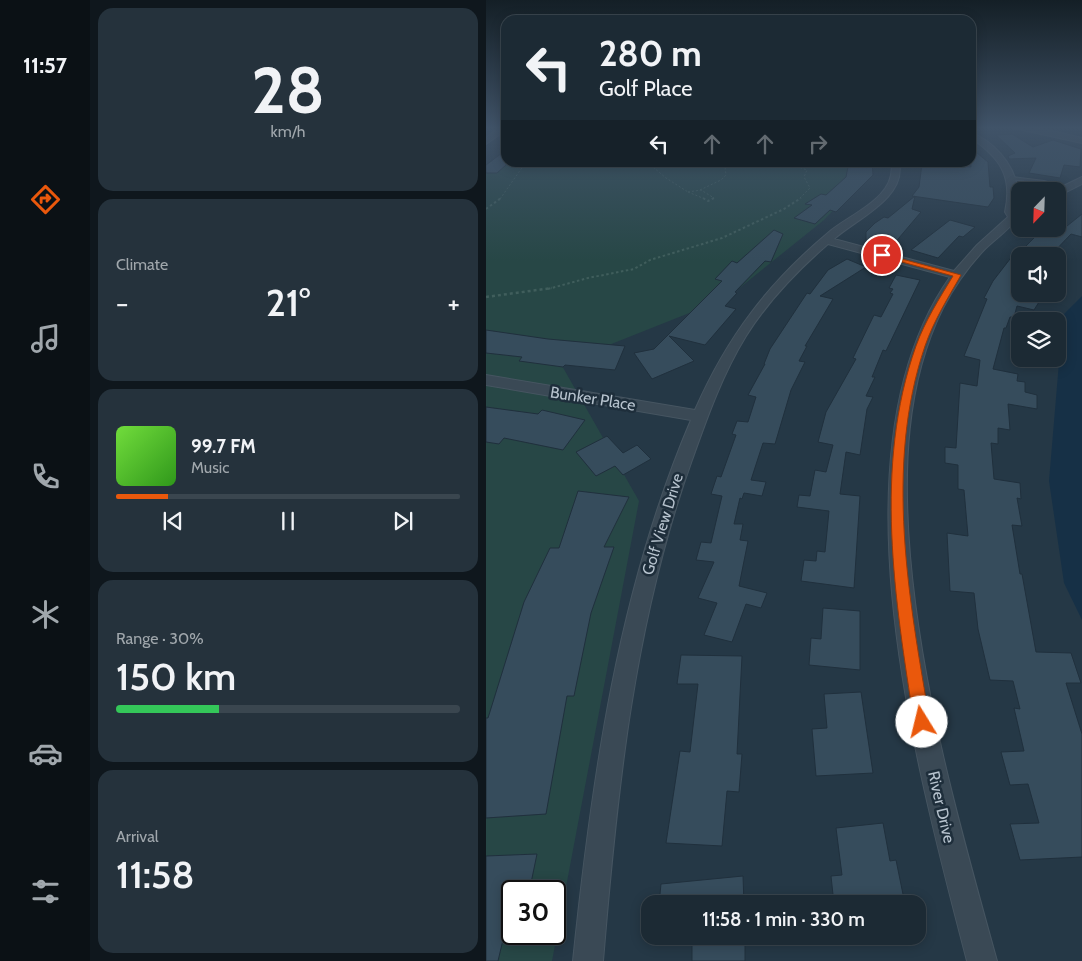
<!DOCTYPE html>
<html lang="en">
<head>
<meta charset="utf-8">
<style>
	body { margin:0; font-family:Cabin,sans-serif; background:#25323c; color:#f1f3f6; height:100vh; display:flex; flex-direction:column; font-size:19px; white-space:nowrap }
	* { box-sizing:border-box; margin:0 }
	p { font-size:16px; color:#a0a7ac }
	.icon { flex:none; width:28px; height:28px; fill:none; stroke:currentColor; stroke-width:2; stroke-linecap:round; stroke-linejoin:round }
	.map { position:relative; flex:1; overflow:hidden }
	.details { display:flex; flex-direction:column; gap:8px; padding:8px; background:#0f171d; width:396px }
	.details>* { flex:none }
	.top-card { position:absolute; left:15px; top:15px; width:475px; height:152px; border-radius:15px; box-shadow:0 2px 12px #0003,0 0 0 1px #3a464f; background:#1c2a34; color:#f1f3f6; overflow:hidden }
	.needle { width:32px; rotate:203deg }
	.tools { position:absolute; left:525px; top:182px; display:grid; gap:10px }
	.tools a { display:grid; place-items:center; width:55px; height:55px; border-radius:10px; background:#1c2a34; box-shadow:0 2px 12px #0003,0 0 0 1px #3a464f; font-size:25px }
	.speed { position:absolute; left:15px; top:880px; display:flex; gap:10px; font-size:25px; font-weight:700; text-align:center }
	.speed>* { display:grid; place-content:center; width:65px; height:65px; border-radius:50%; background:#1c2a34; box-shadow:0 2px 12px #0003,0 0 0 1px #3a464f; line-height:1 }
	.speed .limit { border:2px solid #111; border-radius:8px; background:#fff; color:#111 }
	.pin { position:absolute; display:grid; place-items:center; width:42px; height:42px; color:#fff; margin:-21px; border:2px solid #fff; border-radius:50%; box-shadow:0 1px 5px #0007 }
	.me { position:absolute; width:55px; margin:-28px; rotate:351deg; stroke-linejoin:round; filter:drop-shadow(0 0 4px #0008) }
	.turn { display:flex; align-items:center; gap:18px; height:105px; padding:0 15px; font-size:22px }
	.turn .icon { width:65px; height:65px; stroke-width:2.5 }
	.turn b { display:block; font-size:35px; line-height:42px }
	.lanes { display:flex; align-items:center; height:48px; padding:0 15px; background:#0003; justify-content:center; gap:25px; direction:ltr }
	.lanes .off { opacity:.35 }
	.big { font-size:38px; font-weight:600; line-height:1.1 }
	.details .tile { flex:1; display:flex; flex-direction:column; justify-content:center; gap:8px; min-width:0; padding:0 18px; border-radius:15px; background:#25323c }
	.details .dial { align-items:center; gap:0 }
	.dial b { font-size:65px; line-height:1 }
	.song { display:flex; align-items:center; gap:15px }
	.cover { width:60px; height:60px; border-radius:8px; background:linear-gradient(135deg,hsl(100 70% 55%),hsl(110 70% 35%)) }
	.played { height:5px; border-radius:2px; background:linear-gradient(90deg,#ea580c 15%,#3a464f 15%) }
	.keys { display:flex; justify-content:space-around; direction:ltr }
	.heat { display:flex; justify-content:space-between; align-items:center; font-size:28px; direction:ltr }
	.charge { height:8px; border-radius:4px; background:linear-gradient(90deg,#34c759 30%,#3a464f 0) }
	.trip { position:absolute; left:155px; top:895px; width:285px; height:50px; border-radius:15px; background:#1c2a34; box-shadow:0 2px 12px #0003,0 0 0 1px #3a464f; font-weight:600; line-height:50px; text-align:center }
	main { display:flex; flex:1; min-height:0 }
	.menu { display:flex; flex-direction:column; width:90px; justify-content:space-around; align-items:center; background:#0b1115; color:#a0a7ac }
	.menu .icon { width:35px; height:35px }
	.menu .selected { color:#ea580c }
	.menu b { font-size:22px; color:#f1f3f6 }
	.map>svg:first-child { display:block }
</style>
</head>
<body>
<main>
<nav class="menu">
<b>11:57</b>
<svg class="icon selected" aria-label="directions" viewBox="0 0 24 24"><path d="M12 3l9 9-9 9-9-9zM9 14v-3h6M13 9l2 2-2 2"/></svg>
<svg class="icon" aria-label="music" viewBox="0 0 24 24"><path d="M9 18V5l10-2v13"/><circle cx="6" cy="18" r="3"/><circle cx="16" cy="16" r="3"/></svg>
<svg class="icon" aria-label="phone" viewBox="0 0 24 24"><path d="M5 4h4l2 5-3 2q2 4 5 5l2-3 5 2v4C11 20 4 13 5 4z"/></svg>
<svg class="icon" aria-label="climate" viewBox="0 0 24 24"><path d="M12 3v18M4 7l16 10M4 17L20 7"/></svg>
<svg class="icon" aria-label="car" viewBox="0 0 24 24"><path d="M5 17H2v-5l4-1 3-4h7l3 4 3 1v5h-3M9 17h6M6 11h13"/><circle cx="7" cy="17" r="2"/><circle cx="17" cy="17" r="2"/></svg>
<svg class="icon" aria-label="filters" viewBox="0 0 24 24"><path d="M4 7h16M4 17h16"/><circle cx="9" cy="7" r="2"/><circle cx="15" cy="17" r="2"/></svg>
</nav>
<section class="details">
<div class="tile dial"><b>28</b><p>km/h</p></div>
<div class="tile"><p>Climate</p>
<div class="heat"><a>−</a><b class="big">21°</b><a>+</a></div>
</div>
<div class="tile">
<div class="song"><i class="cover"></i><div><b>99.7 FM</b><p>Music</p></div></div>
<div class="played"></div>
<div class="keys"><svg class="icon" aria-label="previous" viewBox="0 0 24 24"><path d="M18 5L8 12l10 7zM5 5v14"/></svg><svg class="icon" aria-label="pause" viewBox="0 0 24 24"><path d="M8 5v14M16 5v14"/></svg><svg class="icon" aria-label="next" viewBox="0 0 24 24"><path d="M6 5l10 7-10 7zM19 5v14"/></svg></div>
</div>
<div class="tile"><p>Range · 30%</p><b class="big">150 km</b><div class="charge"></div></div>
<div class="tile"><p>Arrival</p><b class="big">11:58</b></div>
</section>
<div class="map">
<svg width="596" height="961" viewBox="0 0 596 961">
	<rect width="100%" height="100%" fill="#253846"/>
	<path fill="#274746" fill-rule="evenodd" d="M20,162L373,163L385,171L338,220L241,298L75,364L153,501L66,961H0V167ZM26,891H69V934H26Z"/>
	<path fill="#163046" d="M596,296V620L578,583L563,481L577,315Z"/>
	<path fill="#364c5c" stroke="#20303d" d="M526,134L547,147L567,140L595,149L594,167L578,165L574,178L543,173L550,158L523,159L522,156L529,153L510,135Z
		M485,148L502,162L504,187H507L508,198L502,207L426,196L433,187L436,164L485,167Z
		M20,150V165L11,173H0V165Z
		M363,162H386L387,175L350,212L344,210L329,224L308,218L326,205L319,204L335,194L340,195L360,177Z
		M429,196L426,209L435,212L407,245L380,240V232L389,223L398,217L402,218Z
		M596,214V237L585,234L564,256H534V294H558L548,310L531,306L528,317H524L520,328H518L507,369L532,374L531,381L539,382V392L551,395V409L522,404L524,430L512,428V444L505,443L508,479L534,483L535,499L531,498L536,526L526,525L534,574H536L550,652L585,653L595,683H580L596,734V857L534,860L524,824L553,823L542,784L524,785L515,752L538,751L528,708L534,709L527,681L504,680L492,629L488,593L464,591L461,533L482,536L478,490L472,489V465L459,463V447L470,448L474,383L491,386L494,360L478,356L501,299L498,298L507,281L534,246V252L557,229H571L575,224L581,226Z
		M464,220L489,227L477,237L473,236L452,258L425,250Z
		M288,230L297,234L285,262L279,261L249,292L251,293L239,306L250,309L219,345L183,336L208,361L166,379L148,353L168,349L236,281L229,279L246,261L251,263Z
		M361,259L380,267L334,296L347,299L319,346H321L313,361L319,362L305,390L289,444L277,443L265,480L280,482L276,496L258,493L256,499L254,498L248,524H257L254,540L262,541L253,586L281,593L275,608L260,604L246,642L218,635L231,603L212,598L228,562L210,560L215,542L225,543L236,496L225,494L231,476L235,477L250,435L246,434L251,421L262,422L270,397L262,395L279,364H278L284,349L321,293L324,294L342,270Z
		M410,275L434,280L400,351L397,350L386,377H389L380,396L387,397L381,409L374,455L360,452L354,494L374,496L368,588L315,581L318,560L330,561L331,551L339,552L343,511L311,507L313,495L324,496L329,470L340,472L347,445L332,442L340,412L370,359L367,358L388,315L395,317L407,294L404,293L407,289L403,288Z
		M0,330L62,339L139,346L129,370L79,365L77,367L33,361L36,357L0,353Z
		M0,407L52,414L56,410L99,420L77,450L18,438L13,444L0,442Z
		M121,436L137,453L151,445L165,459L137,475L129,466L110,476L90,452Z
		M92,491L143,497L118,547H128L105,613L88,696H81L60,814L0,818V718H2L38,602L64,548H73Z
		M337,608L374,611V670L323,665L325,638L335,639Z
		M195,655L256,656L251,754H256L253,792L241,791L236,846L180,843L194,751L204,752L212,684H191Z
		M375,692L387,773L330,776L326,729L341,728L338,694Z
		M397,823L404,861L410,860L419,904H348L345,876L356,875L350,828Z
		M51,854L45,883H30L29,891H26V902L12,961H0V856Z
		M257,876L258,904H173L175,884Z
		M206,936H259V961H206Z"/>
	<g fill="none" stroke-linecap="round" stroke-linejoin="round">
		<g stroke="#465561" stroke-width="2">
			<path id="service" d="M525,177L558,181L582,188L580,189L558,183L523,179Z"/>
		</g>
		<g stroke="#465561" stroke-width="2">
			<path id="minor" d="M14,127H20V130L0,144V138Z
				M523,127C548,126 572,132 596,138V143Z
				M485,133C506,140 528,164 531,187C533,197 527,208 532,217C523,230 509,239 498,250C482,267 468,287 457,308C419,384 417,473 424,556C436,694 474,828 511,961H481C432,771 341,451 464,277L342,244C311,271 282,301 260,336C236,375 221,418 206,460C148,621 131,791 117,961H87C106,777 132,591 205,420L0,385V375L209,410C241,337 282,283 343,232C364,214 412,197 405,162H413C421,198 370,219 348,239L468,271L491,245L522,217L519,212C527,176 514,158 485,138Z
				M596,177V184L574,195L571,196V191H567Z"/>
		</g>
		<path stroke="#405e5c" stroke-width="1" stroke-dasharray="2 2" stroke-linecap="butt" d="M161,162L180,178L202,192
			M299,162L321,170L318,177L324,188L313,199
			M214,190L235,180L240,175L239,167L232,162
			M202,192L219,199
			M202,192L215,190L228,198L226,199
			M14,199L40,162"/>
		<path stroke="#405e5c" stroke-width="2" stroke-dasharray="2.5 2.5" stroke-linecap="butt" d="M217,198L222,201L228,198
			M0,209L15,198
			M62,289L102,278L148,269L164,260L236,238L298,209L315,198"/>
		<path stroke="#405e5c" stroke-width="2.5" stroke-dasharray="3 3" stroke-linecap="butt" d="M0,297L66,288"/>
		<use href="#service" fill="#3a4955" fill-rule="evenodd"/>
		<use href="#minor" fill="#3a4955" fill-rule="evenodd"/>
	</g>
	<linearGradient id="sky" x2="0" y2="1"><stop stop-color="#141f26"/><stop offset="0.49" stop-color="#405368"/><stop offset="1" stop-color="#405368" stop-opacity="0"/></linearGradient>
	<rect width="596" height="261" fill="url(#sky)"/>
	<path fill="#ea580c" stroke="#983908" d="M394,253L475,275C462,298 448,320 439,346C398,466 423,600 444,722L442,728L436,730L431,728L428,722C409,600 387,467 430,346C439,321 453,299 467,276L394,256Z"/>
	<g text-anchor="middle" stroke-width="5" stroke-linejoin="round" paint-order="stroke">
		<g font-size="16" fill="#b7c3ce" stroke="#1e2e3b">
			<text transform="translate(107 398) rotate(9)" y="6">Bunker Place</text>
			<text transform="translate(176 524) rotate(-73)" y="6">Golf View Drive</text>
			<text transform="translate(456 807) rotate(77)" y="6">River Drive</text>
		</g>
	</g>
</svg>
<div class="tools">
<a><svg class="needle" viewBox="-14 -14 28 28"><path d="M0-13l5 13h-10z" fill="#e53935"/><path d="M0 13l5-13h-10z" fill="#a0a7ac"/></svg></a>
<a><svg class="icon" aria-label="sound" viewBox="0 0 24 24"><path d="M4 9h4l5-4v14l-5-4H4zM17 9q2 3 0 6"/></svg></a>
<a><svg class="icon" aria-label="layers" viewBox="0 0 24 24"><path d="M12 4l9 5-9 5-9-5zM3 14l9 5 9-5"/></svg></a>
</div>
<div class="speed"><div class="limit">30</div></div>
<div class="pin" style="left:396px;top:255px;background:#d93025"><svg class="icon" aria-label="arrive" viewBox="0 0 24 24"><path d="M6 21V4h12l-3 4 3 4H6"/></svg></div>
<svg class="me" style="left:436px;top:722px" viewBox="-20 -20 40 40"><circle r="19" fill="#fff"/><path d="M0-13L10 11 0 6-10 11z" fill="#ea580c"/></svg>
<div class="trip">11:58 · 1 min · 330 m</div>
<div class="top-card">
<div class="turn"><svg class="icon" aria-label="left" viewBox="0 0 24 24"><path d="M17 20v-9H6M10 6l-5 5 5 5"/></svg><div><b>280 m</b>Golf Place</div></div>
<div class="lanes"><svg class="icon" aria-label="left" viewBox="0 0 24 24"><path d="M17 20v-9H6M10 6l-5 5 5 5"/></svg><svg class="icon off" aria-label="ahead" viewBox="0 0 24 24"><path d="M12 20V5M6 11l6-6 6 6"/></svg><svg class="icon off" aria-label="ahead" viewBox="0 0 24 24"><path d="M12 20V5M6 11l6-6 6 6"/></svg><svg class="icon off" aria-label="right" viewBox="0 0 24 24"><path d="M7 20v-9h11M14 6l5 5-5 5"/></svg></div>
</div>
</div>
</main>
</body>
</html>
